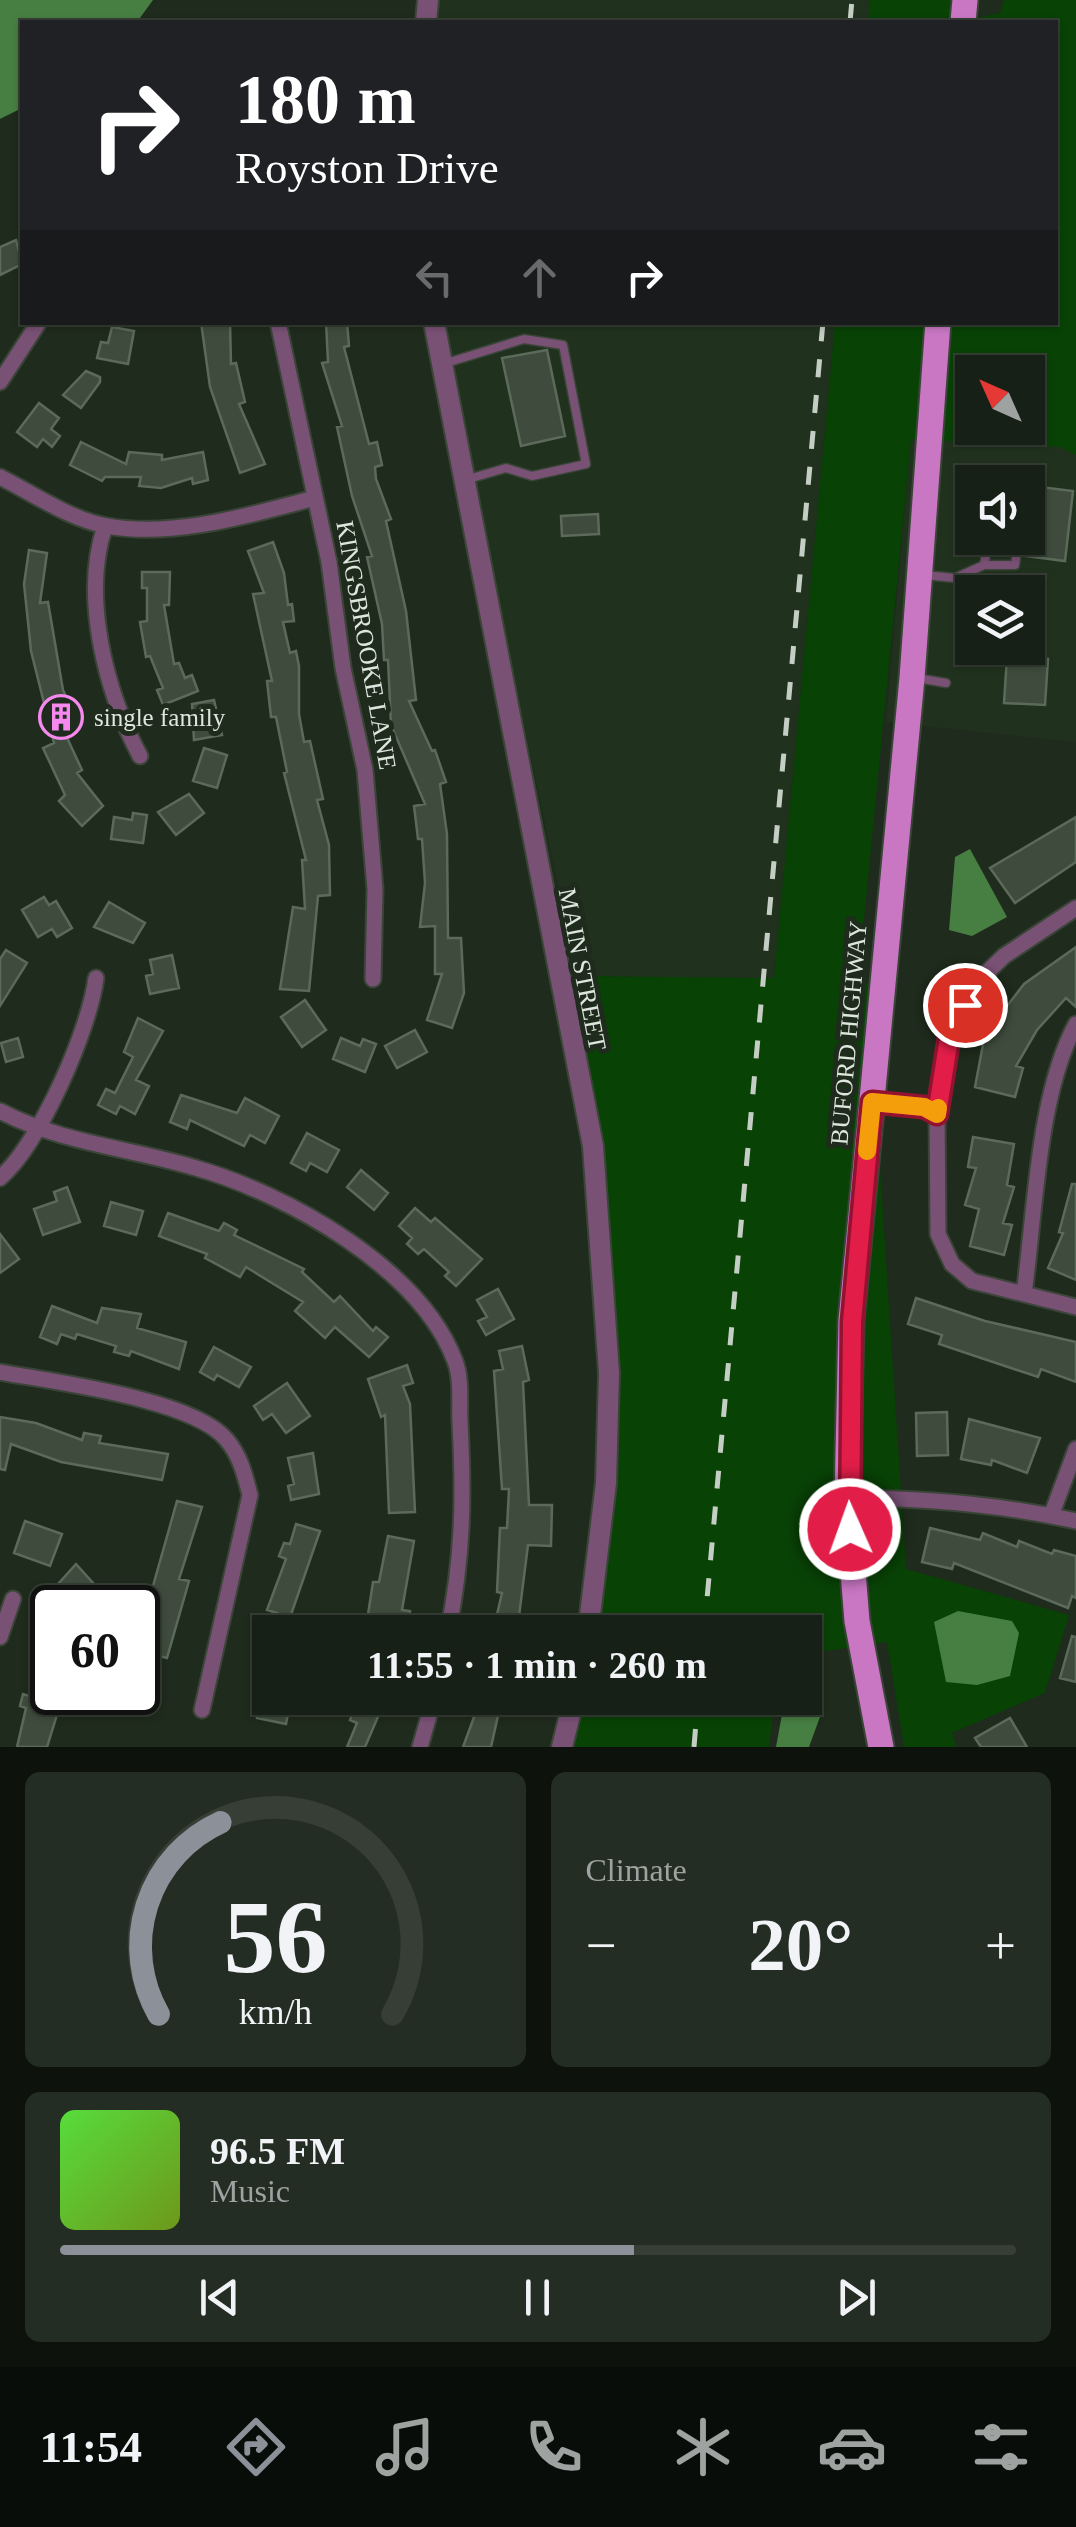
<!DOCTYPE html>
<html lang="en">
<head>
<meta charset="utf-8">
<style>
	body { margin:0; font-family:"Times New Roman",serif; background:#242d23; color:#f1f3f6; height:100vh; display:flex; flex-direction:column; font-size:38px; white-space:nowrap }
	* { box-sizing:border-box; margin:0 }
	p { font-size:32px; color:#9ea3a1 }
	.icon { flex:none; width:55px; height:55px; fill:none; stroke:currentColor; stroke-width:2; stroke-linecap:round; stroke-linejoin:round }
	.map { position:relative; height:1747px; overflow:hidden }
	.drawer { display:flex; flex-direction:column; gap:25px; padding:25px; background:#0d120c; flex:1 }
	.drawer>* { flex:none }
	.guide { position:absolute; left:20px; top:20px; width:1038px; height:305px; border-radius:0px; box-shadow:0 2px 8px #0004,0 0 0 2px #363e35; background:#202124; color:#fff; overflow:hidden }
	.needle { width:65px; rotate:315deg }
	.fabs { position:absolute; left:955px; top:355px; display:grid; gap:20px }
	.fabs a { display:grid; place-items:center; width:90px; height:90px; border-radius:0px; background:#172016; box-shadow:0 2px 8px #0004,0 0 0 2px #363e35; font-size:50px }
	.speed { position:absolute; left:30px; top:1585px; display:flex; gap:20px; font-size:50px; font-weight:700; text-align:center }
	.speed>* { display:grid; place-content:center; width:130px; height:130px; border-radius:50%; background:#172016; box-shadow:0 2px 8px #0004,0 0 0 2px #363e35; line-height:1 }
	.speed .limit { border:5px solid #111; border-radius:15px; background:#fff; color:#111 }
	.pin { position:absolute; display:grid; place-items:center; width:85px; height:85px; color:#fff; margin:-42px; border:5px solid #fff; border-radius:50%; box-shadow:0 2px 10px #0007 }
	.me { position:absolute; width:110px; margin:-55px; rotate:358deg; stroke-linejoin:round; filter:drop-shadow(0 0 8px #0008) }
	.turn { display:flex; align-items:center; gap:35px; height:210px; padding:0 50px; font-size:45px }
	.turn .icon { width:130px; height:130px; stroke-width:2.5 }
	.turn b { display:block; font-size:70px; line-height:85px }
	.lanes { display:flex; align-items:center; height:95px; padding:0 50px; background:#0003; justify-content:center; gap:50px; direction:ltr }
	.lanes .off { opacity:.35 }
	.big { font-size:75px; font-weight:600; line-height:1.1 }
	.drawer .tile { flex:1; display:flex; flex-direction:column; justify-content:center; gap:15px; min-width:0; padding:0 35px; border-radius:15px; background:#242d23 }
	.drawer .dial { align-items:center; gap:0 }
	.dial svg { height:260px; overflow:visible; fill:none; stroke:#363e35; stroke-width:7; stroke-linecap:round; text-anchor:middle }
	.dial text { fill:#f1f3f6; stroke:none }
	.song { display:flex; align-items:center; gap:30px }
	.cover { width:120px; height:120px; border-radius:15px; background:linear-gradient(135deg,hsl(110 70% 55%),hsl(80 70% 35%)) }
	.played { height:10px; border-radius:5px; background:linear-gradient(90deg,#8c9099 60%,#363e35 60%) }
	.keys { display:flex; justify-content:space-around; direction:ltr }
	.heat { display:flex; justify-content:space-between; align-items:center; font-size:55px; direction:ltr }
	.drawer .tiles { flex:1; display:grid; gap:25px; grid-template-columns:1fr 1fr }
	.tile:last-child { grid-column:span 2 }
	.trip { position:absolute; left:252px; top:1615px; width:570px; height:100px; border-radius:0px; background:#172016; box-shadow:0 2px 8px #0004,0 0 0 2px #363e35; font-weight:600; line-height:100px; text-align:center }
	.dock { display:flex; height:160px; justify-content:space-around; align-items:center; background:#090d09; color:#9ea3a1 }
	.dock .icon { width:70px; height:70px }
	.dock .on { color:#8c9099 }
	.dock b { font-size:45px; color:#f1f3f6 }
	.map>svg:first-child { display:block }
</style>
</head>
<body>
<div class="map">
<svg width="1076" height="1747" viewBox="0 0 1076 1747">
	<rect width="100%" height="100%" fill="#1f2b1d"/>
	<path fill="#20321e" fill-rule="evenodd" d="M438,0H870L868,22H436Z
		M440,323H835L774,978L577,976Z
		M911,438L1060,447L1076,455V742L886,722ZM972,482H1028V538H972ZM972,592H1028V648H972Z"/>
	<path fill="#084205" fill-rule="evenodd" d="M870,0H953L952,22H868Z
		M1004,0H1076V455L1060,447L911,439L858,981L868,983L906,1569L1069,1615L1045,1693L952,1733L956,1747H904L887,1642L805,1654V1632H591L607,1548L599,1165L577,976L774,978L835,323L1055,322V22H957L1000,13ZM972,372H1028V428H972Z
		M580,1698H775L769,1747H568Z"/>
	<path fill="#477e42" d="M0,0H153L137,22H22V108L0,119Z
		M970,849L1007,917L972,936L949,930L955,857Z
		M958,1611L1012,1621L1019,1633L1010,1676L977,1685L946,1682L934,1622Z
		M814,1660L821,1714L809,1747H776L785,1698H805V1663Z"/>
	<path fill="#3f4c3d" stroke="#5b6a5a" stroke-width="2.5" d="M16,240L22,264L0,275V247Z
		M201,322H230L231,364L236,363L245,402L239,404L265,464L240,473L210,387Z
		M326,322H347L349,346L344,347L369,444L377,442L382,465L375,467L376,479L391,519L386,521L406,611L416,700L409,701L432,751L435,750L446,782L440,784L447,834L448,938H461L464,993L452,1028L427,1020L442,974H435V926L420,927L425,883L422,839H418L414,806L425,804L391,725L388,660H384L382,624L367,557L372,556L352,496L337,427L342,426L322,363L328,362Z
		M112,327L134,331L128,364L97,358L101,342L108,343Z
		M547,350L565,436L521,446L502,358Z
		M86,371L100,377V382L81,408L63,395Z
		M39,403L59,418L51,429L60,436L52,447L43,439L37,447L17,432Z
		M81,442L126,464L129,452L162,455V460L203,452L208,480L193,484L192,478L161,488L139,486L141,477H105L102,481L70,465Z
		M1032,486L1073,491L1065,561L1025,556Z
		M598,514L599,534L562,536L561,516Z
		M273,542L284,573L288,605L292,604L294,621L283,622L290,653L296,651L299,666V714L304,742L310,741L323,799L317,800L329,845L330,895L318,896L309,991L280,989L293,907L305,909L302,860H306L284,773L287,772L276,717H271L267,681H272L253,594L264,593L248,551Z
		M29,550L47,553L40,603L48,602L63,690L78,724L63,729L82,770L77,773L103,806L82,826L59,801L65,795L43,748L54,743L31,651L24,584Z
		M142,572H170L169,605H164L174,664L179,663L185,678L192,675L198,691L163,705L157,690L163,688L150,656L146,657L140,622L147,621V588H142Z
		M1007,657L1048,659L1045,705L1004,703Z
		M214,700L222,735L194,740L192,704Z
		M204,748L227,755L217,788L193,781Z
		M189,794L204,813L176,835L158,812Z
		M133,813L147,815L143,843L111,839L114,817L132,820Z
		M1076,817V862L1015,903L990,868Z
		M44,897L49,905L56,901L72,928L57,937L52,929L38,937L22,910Z
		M109,902L145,923L133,943L94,927Z
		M1076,947V1007L1066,998L1037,1030L1016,1066L1023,1068L1015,1097L975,1087L984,1039L994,1023L1024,984Z
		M6,950L27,963L0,1006V959Z
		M172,955L179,988L150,994L146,976L153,974L150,960Z
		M305,1000L326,1030L302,1047L281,1017Z
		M138,1018L163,1031L136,1080L149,1086L135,1114L120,1106L116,1114L98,1105L106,1089L115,1093L133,1057L124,1052Z
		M415,1030L427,1052L397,1068L385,1046Z
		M18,1038L23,1057L6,1062L1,1043Z
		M341,1038L360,1046L363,1039L376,1044L365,1072L333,1059Z
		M181,1095L237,1113L245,1098L279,1116L265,1143L250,1135L244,1146L190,1120L187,1129L170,1122Z
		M307,1133L339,1150L327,1172L310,1163L306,1171L291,1163Z
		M973,1137L1014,1144L1007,1185L1014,1187L1003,1223L1012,1225L1004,1255L970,1246L979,1209L965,1205L976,1168L968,1167Z
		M361,1170L388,1193L374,1210L347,1187Z
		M1072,1184H1076V1280L1048,1268L1063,1233L1059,1232Z
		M67,1187L80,1222L43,1235L34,1209L57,1201L54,1192Z
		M111,1202L143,1211L136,1235L104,1226Z
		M415,1208L431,1222L435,1218L482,1259L456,1286L445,1276L449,1272L424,1249L418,1254L407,1244L412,1238L399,1226Z
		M168,1213L219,1231L224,1223L237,1230L234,1235L304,1269L302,1272L334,1302L340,1296L373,1331L376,1327L388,1337L369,1357L335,1327L325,1338L295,1311L303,1302L246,1267L240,1277L205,1258L207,1254L159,1236Z
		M0,1234L19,1259L0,1273Z
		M498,1289L514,1319L486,1335L478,1321L487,1317L477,1300Z
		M916,1298L985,1321L1076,1342V1382L1041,1369L1038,1377L939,1344L942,1335L908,1324Z
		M52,1306L97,1323L102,1308L141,1314L137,1328L186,1342L179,1369L131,1351L129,1356L114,1352L116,1346L77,1334L75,1339L61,1334L57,1344L40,1337Z
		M522,1346L529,1380L523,1382L529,1505H552L551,1546L528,1545L517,1632H493L502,1593L497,1592L500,1528H507L509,1489H502L494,1371L503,1369L499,1351Z
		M214,1347L251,1367L239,1387L217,1375L214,1380L200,1372Z
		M407,1365L413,1383L403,1386L410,1404L415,1512L389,1513L385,1415L381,1417L368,1379Z
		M287,1383L310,1416L286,1433L272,1414L263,1420L254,1406Z
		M947,1412L948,1455L917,1456L916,1413Z
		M0,1417L36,1423L82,1440L84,1433L101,1436L99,1443L168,1454L162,1480L61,1462L11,1444L5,1470L0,1469Z
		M969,1419L1040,1438L1027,1473L992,1460L991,1465L961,1459Z
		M313,1453L319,1494L291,1500L288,1486L294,1484L288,1458Z
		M177,1501L202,1507L179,1579L189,1581L167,1658L143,1652L159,1595L151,1593Z
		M25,1521L62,1534L50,1566L14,1553Z
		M296,1524L320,1531L285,1632H270V1661L256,1656L277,1613L267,1610L286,1559L279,1556L284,1543L290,1544Z
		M930,1528L980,1540L983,1533L1017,1547L1019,1541L1052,1554L1054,1550L1076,1556V1598L1072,1596L1068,1608L954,1563L952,1569L922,1562Z
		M388,1536L414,1541L402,1610L410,1611L408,1627L367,1621L373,1582H379Z
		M76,1564L102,1593L85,1608L59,1583Z
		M1072,1636L1076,1637V1682L1060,1678Z
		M52,1660V1703L60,1705L47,1747H17L26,1708L20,1706L23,1694L36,1698Z
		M110,1692L143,1698L136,1715L106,1703Z
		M261,1698H291L286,1724L257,1718Z
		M359,1698L391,1700L385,1714L380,1712L365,1747H347L357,1723L350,1720Z
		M481,1698H502L491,1747H463Z
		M1010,1718L1027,1747H981L975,1738Z"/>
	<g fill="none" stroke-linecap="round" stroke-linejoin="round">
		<g stroke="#3a4538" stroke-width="11">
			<path id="service" d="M443,364L524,339L563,345L586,464L532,476L506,468L465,480
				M996,482L999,476H1016L1021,482
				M984,565H1015L1019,538
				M924,575L955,578L974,592
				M955,578L984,565L986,554
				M917,678L946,683"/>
		</g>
		<g stroke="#3a4538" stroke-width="19">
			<path id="minor" d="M278,322L329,562L343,668L365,770L375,889L373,979
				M0,382L39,322
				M0,477C32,493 71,520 107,526C174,538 250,515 315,498
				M105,526C81,597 106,692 140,756
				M1076,908L1004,956L980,979L949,1039L937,1114L938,1234L952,1264L972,1281L1076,1307
				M872,1102L924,1107L937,1114
				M0,1111C61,1143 130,1148 196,1168C287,1194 420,1268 455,1361C462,1379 459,1403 460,1422C464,1499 463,1557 448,1632
				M0,1178C40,1143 89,1031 96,978
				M1024,1294C1035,1214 1038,1093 1076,1024
				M0,1372C54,1382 192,1399 226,1439C240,1455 245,1475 250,1495L202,1710
				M847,1498C926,1498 999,1504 1076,1521
				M1051,1516L1076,1449
				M0,1637L13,1599
				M420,1747L434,1698"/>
		</g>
		<g stroke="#3a4538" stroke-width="24">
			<path id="tertiary" d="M426,22L428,0
				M434,322L593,1146L609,1373L606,1483L588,1632
				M562,1747L574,1698"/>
		</g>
		<g stroke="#3a4538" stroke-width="29">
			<path id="primary" d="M963,22L965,0
				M881,1747L857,1621L847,1498L851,1321L912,678L938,322"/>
		</g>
		<use href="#service" stroke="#795175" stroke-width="8"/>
		<use href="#minor" stroke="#795175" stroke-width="15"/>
		<use href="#tertiary" stroke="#795175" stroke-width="20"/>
		<use href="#primary" stroke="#c977c3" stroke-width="25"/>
		<path stroke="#c5cec4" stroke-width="5" stroke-dasharray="18 18" stroke-linecap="butt" d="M850,22L852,0
			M704,1632L823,322
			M694,1747L698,1698"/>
	</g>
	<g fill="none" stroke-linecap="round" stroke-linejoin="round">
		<g stroke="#92132f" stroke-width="25">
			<path id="route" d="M850,1529L852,1322L872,1102L924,1107L937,1114L949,1038L965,1005"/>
		</g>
		<use href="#route" stroke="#e11d48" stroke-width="18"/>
		<path stroke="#f59e0b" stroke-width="18" d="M867,1151L872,1102L924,1107L937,1114L938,1108"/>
	</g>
	<defs>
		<g id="building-ring" transform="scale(2.25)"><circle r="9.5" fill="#1f2b1d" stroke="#f589ee" stroke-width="1.5"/><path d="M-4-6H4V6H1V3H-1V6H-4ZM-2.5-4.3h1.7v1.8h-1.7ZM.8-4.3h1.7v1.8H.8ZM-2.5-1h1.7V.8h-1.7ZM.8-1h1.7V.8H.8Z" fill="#f589ee"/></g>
	</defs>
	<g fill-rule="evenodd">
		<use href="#building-ring" x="61" y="717"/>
	</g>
	<g text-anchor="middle" stroke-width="10" stroke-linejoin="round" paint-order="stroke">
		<g font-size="25" fill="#dee7dd" stroke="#1f2b1d">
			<text transform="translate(367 645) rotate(80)" y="9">KINGSBROOKE LANE</text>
			<text transform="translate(583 969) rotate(79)" y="9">MAIN STREET</text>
			<text transform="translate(848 1033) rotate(-85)" y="9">BUFORD HIGHWAY</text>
		</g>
		<g font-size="25" fill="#dee7dd" stroke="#1f2b1d" text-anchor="start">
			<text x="94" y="726">single family</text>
		</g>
	</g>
</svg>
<div class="fabs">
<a><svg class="needle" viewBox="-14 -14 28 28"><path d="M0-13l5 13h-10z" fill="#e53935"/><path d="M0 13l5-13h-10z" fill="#9ea3a1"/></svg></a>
<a><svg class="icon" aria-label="sound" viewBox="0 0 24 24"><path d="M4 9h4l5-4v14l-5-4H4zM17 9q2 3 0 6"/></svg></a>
<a><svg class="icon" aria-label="layers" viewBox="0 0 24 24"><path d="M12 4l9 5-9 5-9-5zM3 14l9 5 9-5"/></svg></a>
</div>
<div class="speed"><div class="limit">60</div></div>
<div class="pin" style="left:965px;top:1005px;background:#d93025"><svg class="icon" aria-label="arrive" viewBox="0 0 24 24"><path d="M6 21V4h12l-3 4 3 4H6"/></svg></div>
<svg class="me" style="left:850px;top:1529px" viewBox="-20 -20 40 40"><circle r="17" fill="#e11d48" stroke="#fff" stroke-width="3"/><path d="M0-11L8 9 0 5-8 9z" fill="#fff"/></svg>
<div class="trip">11:55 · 1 min · 260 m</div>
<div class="guide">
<div class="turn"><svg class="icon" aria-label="right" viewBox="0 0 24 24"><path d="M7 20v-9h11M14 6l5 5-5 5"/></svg><div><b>180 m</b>Royston Drive</div></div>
<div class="lanes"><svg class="icon off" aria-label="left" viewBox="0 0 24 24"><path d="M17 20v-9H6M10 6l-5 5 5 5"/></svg><svg class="icon off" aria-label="ahead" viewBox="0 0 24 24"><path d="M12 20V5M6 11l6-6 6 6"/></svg><svg class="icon" aria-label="right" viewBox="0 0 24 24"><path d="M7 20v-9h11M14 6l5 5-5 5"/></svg></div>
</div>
</div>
<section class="drawer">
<div class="tiles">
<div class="tile dial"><svg viewBox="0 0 100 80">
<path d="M14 69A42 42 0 1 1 86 69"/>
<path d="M14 69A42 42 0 0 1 33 10" stroke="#8c9099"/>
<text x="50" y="56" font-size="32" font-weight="700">56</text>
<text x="50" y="72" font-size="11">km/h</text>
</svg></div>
<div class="tile"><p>Climate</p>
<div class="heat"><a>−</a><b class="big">20°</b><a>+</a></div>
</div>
<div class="tile">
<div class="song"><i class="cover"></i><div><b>96.5 FM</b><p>Music</p></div></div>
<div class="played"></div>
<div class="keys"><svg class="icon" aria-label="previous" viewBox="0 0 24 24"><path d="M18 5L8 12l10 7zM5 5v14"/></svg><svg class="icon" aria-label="pause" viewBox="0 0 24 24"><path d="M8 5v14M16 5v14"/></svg><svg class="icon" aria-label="next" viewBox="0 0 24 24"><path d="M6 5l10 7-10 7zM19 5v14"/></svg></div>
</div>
</div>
</section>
<nav class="dock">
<b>11:54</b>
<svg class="icon on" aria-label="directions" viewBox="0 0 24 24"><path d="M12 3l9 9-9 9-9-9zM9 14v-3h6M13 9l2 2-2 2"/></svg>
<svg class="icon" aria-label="music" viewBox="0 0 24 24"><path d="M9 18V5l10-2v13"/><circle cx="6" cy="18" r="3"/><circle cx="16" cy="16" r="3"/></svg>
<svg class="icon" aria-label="phone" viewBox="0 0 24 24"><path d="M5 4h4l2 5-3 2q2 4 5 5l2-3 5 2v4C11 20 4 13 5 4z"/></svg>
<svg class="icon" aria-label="climate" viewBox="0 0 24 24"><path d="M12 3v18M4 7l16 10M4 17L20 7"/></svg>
<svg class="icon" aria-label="car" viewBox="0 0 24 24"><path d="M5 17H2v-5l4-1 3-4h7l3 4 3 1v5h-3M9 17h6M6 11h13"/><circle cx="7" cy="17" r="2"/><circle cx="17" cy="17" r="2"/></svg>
<svg class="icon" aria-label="filters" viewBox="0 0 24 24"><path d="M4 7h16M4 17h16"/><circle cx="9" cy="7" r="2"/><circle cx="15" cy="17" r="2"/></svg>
</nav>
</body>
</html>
